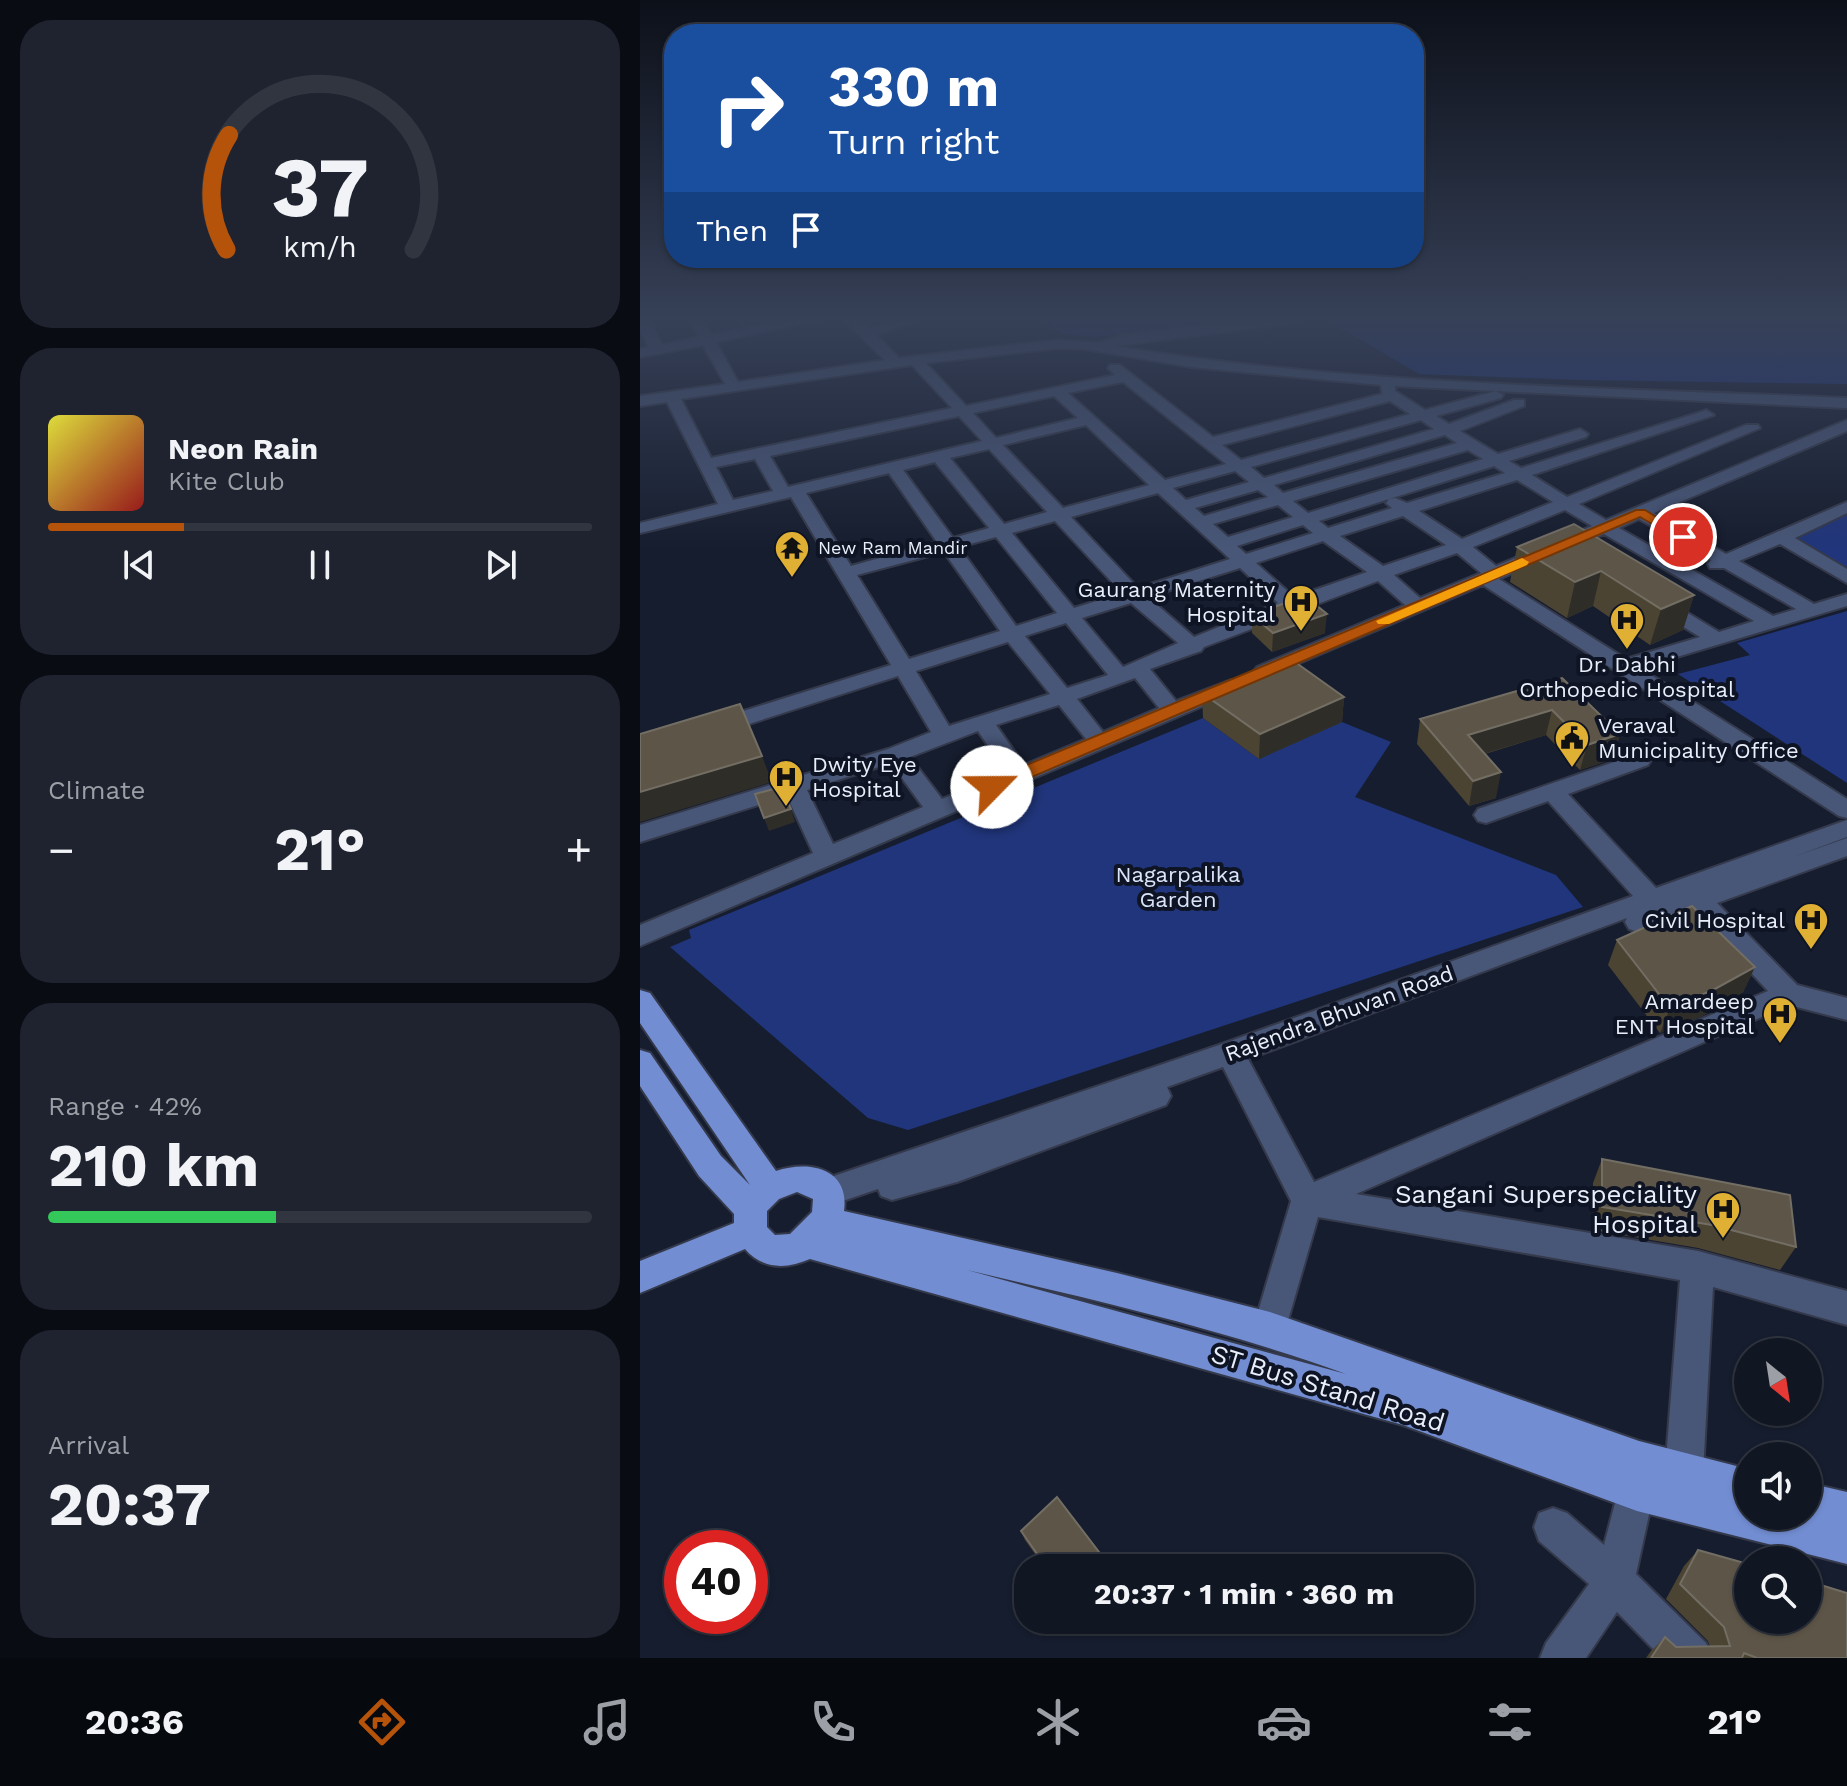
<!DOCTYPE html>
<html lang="en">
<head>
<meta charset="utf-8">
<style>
	body { margin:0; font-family:"Work Sans",sans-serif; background:#1e232f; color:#f1f3f6; height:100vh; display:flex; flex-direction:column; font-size:30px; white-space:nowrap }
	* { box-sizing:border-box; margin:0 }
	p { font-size:26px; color:#9c9fa5 }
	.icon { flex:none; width:44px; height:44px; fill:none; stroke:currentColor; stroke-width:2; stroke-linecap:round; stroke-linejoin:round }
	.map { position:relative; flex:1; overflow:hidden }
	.panel { display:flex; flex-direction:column; gap:20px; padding:20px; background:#090c13; width:640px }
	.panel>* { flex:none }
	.guide { position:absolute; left:24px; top:24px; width:760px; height:244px; border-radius:32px; box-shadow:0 2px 6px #0004,0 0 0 2px #303540; background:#1a4fa0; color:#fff; overflow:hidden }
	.needle { width:52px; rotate:150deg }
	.tools { position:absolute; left:1094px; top:1338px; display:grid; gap:16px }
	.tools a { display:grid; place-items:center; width:88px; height:88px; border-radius:50%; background:#101622; box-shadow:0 2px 6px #0004,0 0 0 2px #303540; font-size:40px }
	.speed { position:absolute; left:24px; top:1530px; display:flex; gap:16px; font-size:40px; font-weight:700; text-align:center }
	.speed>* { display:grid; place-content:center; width:104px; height:104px; border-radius:50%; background:#101622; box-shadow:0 2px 6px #0004,0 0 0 2px #303540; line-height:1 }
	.speed .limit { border:12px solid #d22; background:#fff; color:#111 }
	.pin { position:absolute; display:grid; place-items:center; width:68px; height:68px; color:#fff; margin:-34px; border:4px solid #fff; border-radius:50%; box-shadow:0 2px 8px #0007 }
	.me { position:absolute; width:88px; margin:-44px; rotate:67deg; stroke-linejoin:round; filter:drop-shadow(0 0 6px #0008) }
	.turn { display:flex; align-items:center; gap:28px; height:168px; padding:0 32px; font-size:36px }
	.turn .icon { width:104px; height:104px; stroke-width:2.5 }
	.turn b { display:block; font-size:56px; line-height:68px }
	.then { display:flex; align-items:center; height:76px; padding:0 32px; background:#0003; gap:16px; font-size:30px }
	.big { font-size:60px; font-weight:700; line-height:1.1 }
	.panel .card { flex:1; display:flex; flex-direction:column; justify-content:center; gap:12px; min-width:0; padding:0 28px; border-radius:32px; background:#1e232f }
	.panel .dial { align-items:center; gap:0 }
	.dial svg { height:208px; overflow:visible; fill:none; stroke:#303540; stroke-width:7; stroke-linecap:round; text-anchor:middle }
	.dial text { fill:#f1f3f6; stroke:none }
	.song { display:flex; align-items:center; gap:24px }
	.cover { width:96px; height:96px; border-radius:12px; background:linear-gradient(135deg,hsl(60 70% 55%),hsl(0 70% 35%)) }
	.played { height:8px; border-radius:4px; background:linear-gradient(90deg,#b45309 25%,#303540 25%) }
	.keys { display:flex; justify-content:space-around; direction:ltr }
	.heat { display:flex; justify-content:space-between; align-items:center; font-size:44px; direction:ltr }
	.charge { height:12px; border-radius:6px; background:linear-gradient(90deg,#34c759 42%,#303540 0) }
	.trip { position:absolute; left:374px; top:1554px; width:460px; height:80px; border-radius:32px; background:#101622; box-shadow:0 2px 6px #0004,0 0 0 2px #303540; font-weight:700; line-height:80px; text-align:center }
	.dock { display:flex; height:128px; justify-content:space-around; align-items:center; background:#06090e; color:#9c9fa5 }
	.dock .icon { width:56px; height:56px }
	.dock .current { color:#b45309 }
	.dock b { font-size:36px; color:#f1f3f6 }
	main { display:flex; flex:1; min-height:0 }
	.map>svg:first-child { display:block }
</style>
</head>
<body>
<main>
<section class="panel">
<div class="card dial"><svg viewBox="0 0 100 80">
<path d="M14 69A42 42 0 1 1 86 69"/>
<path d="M14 69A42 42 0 0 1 15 25" stroke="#b45309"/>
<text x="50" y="56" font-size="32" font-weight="700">37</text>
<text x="50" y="72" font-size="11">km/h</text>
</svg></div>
<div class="card">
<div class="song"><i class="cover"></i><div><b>Neon Rain</b><p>Kite Club</p></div></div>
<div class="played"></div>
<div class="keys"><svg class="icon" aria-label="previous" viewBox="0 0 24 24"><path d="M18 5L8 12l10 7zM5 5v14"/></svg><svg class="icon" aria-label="pause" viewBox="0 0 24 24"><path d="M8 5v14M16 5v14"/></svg><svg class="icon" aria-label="next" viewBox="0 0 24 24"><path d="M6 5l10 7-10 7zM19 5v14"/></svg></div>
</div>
<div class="card"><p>Climate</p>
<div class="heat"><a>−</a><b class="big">21°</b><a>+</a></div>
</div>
<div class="card"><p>Range · 42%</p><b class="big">210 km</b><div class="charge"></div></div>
<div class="card"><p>Arrival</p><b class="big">20:37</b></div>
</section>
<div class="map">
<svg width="1207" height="1658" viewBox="0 0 1207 1658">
	<rect width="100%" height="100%" fill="#161d2e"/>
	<path fill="#20357b" d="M398,318H631L455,337L422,334Z
		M684,318H1207V384L942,380L779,374Z
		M1207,513V573L1157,539L1159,534Z
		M1207,611V783L1038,674L1110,655L1097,643Z
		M563,718L619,759L702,722L751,742L715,797L916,875L943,907L268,1130L228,1118L30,947L51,938L49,930Z"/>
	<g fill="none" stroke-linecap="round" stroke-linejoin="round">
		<g stroke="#343a4b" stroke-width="4">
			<path id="minor" d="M0,318H8L22,345L59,337L49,318H62L71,335L157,318H185L76,342L98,382L245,360L202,318H217L230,328L261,318H282L236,335L259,358L418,340L459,343L481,335L623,318H666L660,322L474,346C715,386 963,387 1207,398V408L856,391L863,395L861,398L796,416L809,424L874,400H884V406L820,431L858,454L940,429L948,434L946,437L869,461L881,468L1061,412L1066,410L1074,415L892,475L927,497L1106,425H1118L1120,428L939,504L966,520L1207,420V431L1014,513L1086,554L1207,502V513L1155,538L1207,569V583L1140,544L1099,561L1174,604L1207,594V606L1000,668L1207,799V818L1199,816L843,585L631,675H617L614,671L617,667L765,605L738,581L564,647L561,651L510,669L536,701L591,680L602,686L598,691L0,946V925L173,853L147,796L0,842V825L248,749L291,732L258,676L84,732H68L65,727L68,722L251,665L151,497L0,533V523L78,504L27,402L0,406V396L85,384L63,345L0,357V349L9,347L0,329ZM418,348L445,349L551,367L741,385L742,394L573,437L480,365H470L468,368L475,375L326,406L286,363ZM272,365L312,408L71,458L41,399ZM483,382L586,464L525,480L428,393ZM755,386L856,391L785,410L755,391ZM414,396L438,418L356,438L333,413ZM750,401L770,414L601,460L582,445ZM319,416L342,441L148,487L130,456ZM781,420L794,429L624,478L611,467ZM446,425L509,485L423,508L363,445ZM805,435L817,443L643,493L634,485ZM349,449L407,512L364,524L310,458ZM828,450L843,459L668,513L653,501ZM115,459L133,491L93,500L76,467ZM295,462L349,528L313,538L263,470ZM854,466L865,473L767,503L755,498L749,499L746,503L752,508L688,528L679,521ZM595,471L609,482L546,500L533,488ZM249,473L297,542L211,566L166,493ZM877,480L913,502L822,539L779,511ZM618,490L628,497L564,516L555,508ZM518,493L590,559L498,588L431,517ZM638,505L653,517L588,537L573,524ZM925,510L952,526L856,566L833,547ZM763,516L806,545L743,566L700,536ZM999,519L1071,560L1068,564L1070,568H1084L1156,609L1133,616L979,528ZM415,521L482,593L434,608L372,533ZM663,525L673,533L606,554L597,546ZM964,534L1114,621L1079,632L1028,601H1014L1011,605L1014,609L1060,637L986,659L859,579ZM356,537L417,613L376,626L319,547ZM683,541L727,572L654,597L616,563ZM304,552L360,631L269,659L217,575ZM817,553L841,573L780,598L754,575ZM600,568L638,603L554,637L508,597ZM491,603L538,643L483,667L442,618ZM426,623L468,675L427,688L385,636ZM368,642L410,694L309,726L276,671ZM495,678L519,708L463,732L437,699ZM419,705L446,739L384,765L356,725ZM338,731L366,772L302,799L270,757ZM251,763L283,807L193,844L167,790Z
				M1000,753L1008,755L1011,760L1008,765L928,794L1016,888L1207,820V837L1153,857L1207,838V856L1077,903L1157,985L1207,998V1020L1149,1005L716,1194L1058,1251L1207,1291V1325L1073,1287L1063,1473L1057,1486L1044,1492L1031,1486L1025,1473L1040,1280L678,1217L642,1341L630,1346L618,1341L613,1329L651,1201L583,1067L527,1087L531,1096L526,1105L317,1182L252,1200L241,1196L238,1189L188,1206L177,1202L172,1192L177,1182L188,1178L582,1044L993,896L908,801L846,823L838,821L834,815L838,809ZM1054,912L1128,991L674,1182L608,1059L987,918L985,922L989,929L998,932Z
				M998,1459L1011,1465L1017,1478L996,1574L1066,1643L1072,1658H1022L977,1612L946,1658H900L906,1643L949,1584L899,1541L894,1527L899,1513L913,1508L927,1513L964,1545L985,1465Z"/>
		</g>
		<g stroke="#343a4b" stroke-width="4">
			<path id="major" d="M0,990L10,993L136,1171C169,1160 210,1168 204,1211L477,1273L630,1312L999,1441L1108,1469V1516H1168V1483L1207,1492V1564L997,1511L763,1425L170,1259C147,1269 123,1270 105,1249L0,1293V1261L94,1223V1214L59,1176L0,1086V1050L10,1053L81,1156L110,1185L0,1023ZM157,1192L173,1199L172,1212L150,1234L135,1235L127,1227V1211L139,1199ZM327,1270C455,1300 582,1329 706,1374Z"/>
		</g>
		<use href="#minor" fill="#485677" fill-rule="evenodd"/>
		<use href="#major" fill="#728dd2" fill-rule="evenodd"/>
	</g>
	<path fill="#4c4433" d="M877,547L1054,595L1043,630L1010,645L953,606L927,618L870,582Z
		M612,615L685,633L632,652L612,633Z
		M922,678L980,734L973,759L940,770L906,735L845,754L856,798L829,806L777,744L780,719Z
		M562,693L704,697L702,722L619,759L563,718Z
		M977,940L1115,967L1103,992L1062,1016L1020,1033L968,965Z
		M962,1159L1156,1247L1140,1270L1058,1248L952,1230L953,1183Z
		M381,1531L464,1565L461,1568H405L385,1540Z
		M1058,1550L1207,1658H1006L1011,1651L1025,1637L1036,1647H1070L1068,1641L1026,1599L1044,1566Z"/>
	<path fill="#2f2d28" d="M961,571L953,606L927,618L935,582Z
		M1054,595L1043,630L1010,645L1021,609Z
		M687,614L685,633L632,652L633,633Z
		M704,697L702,722L619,759L620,734Z
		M912,710L906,735L823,760L828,735Z
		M980,734L973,759L940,770L947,745Z
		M122,756L132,782L0,822V792Z
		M861,772L856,798L829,806L833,781Z
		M151,809L155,822L129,831L124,818Z
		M1115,967L1103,992L1062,1016L1020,1033L1030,1008Z
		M462,1556L464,1565L461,1568H450Z"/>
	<path fill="#5d5648" stroke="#736e64" stroke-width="2" d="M934,524L1054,595L1021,609L961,571L935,582L877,547Z
		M665,596L687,614L633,633L612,615Z
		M648,657L704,697L620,734L562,693Z
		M922,678L980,734L947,745L912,710L828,735L861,772L833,781L780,719Z
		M100,704L122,756L0,792V734Z
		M141,787L151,809L124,818L115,794Z
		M1052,906L1115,967L1073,990L1030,1008L977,940Z
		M962,1159L1150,1195L1156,1247L1072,1225L962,1207Z
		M417,1497L462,1556L450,1568H407L381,1531Z
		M1058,1550L1108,1564V1620H1168V1581L1207,1593V1658H1117L1104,1653L1102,1658H1011L1025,1637L1036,1647L1090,1646L1084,1627L1040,1584Z"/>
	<linearGradient id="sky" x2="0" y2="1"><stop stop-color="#0c1019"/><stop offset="0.58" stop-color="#364057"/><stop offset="1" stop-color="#364057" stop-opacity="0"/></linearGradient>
	<rect width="1207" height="550" fill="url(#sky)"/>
	<path fill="#b45309" stroke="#753606" stroke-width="2" d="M996,510H1005L1049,537L1038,539L1000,517L359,791H346L344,787L346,782Z"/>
	<path fill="#f59e0b" d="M882,558L889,562L887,565L749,624H738L736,621Z"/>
	<defs>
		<g id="temple-pin" transform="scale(1.8)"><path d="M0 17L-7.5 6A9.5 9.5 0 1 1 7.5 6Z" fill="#dfb034" stroke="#0e1424"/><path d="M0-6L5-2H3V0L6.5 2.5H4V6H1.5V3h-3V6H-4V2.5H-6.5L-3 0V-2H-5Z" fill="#111"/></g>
		<g id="hospital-pin" transform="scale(1.8)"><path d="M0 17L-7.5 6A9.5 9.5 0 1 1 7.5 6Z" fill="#dfb034" stroke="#0e1424"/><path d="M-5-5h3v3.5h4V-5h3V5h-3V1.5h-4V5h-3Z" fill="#111"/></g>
		<g id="civic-pin" transform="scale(1.8)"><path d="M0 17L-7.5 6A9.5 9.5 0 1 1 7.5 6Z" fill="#dfb034" stroke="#0e1424"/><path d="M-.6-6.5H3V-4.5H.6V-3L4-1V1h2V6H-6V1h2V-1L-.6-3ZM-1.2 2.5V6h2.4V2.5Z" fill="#111"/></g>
	</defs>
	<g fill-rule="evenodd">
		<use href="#temple-pin" x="152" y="548"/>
		<use href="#hospital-pin" x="661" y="602"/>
		<use href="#hospital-pin" x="987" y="620"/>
		<use href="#civic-pin" x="932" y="738"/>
		<use href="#hospital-pin" x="146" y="777"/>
		<use href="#hospital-pin" x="1171" y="920"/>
		<use href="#hospital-pin" x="1140" y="1014"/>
		<use href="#hospital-pin" x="1083" y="1209"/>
	</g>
	<g text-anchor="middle" stroke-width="8" stroke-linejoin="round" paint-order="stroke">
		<g font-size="18" fill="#e9effa" stroke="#0e1424" text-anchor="start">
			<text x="178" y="554">New Ram Mandir</text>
		</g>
		<g font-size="22" fill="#e9effa" stroke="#0e1424" text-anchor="end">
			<text x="635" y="597">Gaurang Maternity<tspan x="635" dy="25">Hospital</tspan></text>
			<text x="987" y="672" text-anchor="middle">Dr. Dabhi<tspan x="987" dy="25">Orthopedic Hospital</tspan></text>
			<text x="958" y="733" text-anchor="start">Veraval<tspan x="958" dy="25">Municipality Office</tspan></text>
			<text x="172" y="772" text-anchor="start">Dwity Eye<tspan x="172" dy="25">Hospital</tspan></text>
			<text x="1145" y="928">Civil Hospital</text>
			<text x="1114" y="1009">Amardeep<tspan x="1114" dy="25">ENT Hospital</tspan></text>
		</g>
		<g font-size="22" fill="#dbe5fa" stroke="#0e1424">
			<text x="538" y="882">Nagarpalika<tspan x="538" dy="25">Garden</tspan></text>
		</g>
		<g font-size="22" fill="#e9effa" stroke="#0e1424">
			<text transform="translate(699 1013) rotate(-20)" y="8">Rajendra Bhuvan Road</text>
		</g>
		<g font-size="26" fill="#e9effa" stroke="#0e1424" text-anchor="end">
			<text x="1057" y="1203">Sangani Superspeciality<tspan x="1057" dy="30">Hospital</tspan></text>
		</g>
		<g font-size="26" fill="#e9effa" stroke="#0e1424">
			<text transform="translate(688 1388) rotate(17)" y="9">ST Bus Stand Road</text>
		</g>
	</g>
</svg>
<div class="tools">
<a><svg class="needle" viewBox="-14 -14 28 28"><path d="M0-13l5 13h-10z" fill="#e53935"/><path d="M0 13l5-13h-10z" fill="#9c9fa5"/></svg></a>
<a><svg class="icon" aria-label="sound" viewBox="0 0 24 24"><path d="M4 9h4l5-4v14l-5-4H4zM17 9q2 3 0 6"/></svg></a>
<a><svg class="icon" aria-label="search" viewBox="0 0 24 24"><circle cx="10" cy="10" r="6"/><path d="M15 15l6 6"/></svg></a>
</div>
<div class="speed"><div class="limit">40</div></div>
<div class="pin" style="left:1043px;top:537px;background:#d93025"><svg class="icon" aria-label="arrive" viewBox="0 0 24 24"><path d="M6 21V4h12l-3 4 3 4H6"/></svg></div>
<svg class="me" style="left:352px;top:787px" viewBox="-20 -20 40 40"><circle r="19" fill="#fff"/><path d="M0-13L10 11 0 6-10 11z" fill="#b45309"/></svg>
<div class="trip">20:37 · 1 min · 360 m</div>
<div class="guide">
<div class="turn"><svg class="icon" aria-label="right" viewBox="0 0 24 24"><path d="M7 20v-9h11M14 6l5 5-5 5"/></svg><div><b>330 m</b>Turn right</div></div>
<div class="then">Then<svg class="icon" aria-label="arrive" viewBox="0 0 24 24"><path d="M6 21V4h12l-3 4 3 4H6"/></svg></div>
</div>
</div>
</main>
<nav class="dock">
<b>20:36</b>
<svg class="icon current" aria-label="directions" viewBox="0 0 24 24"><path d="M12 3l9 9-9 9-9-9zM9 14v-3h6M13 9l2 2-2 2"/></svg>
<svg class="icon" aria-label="music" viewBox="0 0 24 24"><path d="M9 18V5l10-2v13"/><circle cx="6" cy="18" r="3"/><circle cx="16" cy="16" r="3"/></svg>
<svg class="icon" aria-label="phone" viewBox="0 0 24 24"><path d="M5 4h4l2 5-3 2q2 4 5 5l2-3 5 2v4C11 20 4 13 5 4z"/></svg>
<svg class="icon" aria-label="climate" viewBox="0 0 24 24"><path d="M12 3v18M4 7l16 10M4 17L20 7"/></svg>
<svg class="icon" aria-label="car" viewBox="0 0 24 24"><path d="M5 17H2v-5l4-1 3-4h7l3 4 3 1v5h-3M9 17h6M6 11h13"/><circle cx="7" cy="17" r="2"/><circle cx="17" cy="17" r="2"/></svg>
<svg class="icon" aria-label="filters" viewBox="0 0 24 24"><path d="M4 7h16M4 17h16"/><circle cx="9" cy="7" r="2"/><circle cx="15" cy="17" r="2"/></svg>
<b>21°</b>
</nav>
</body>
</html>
